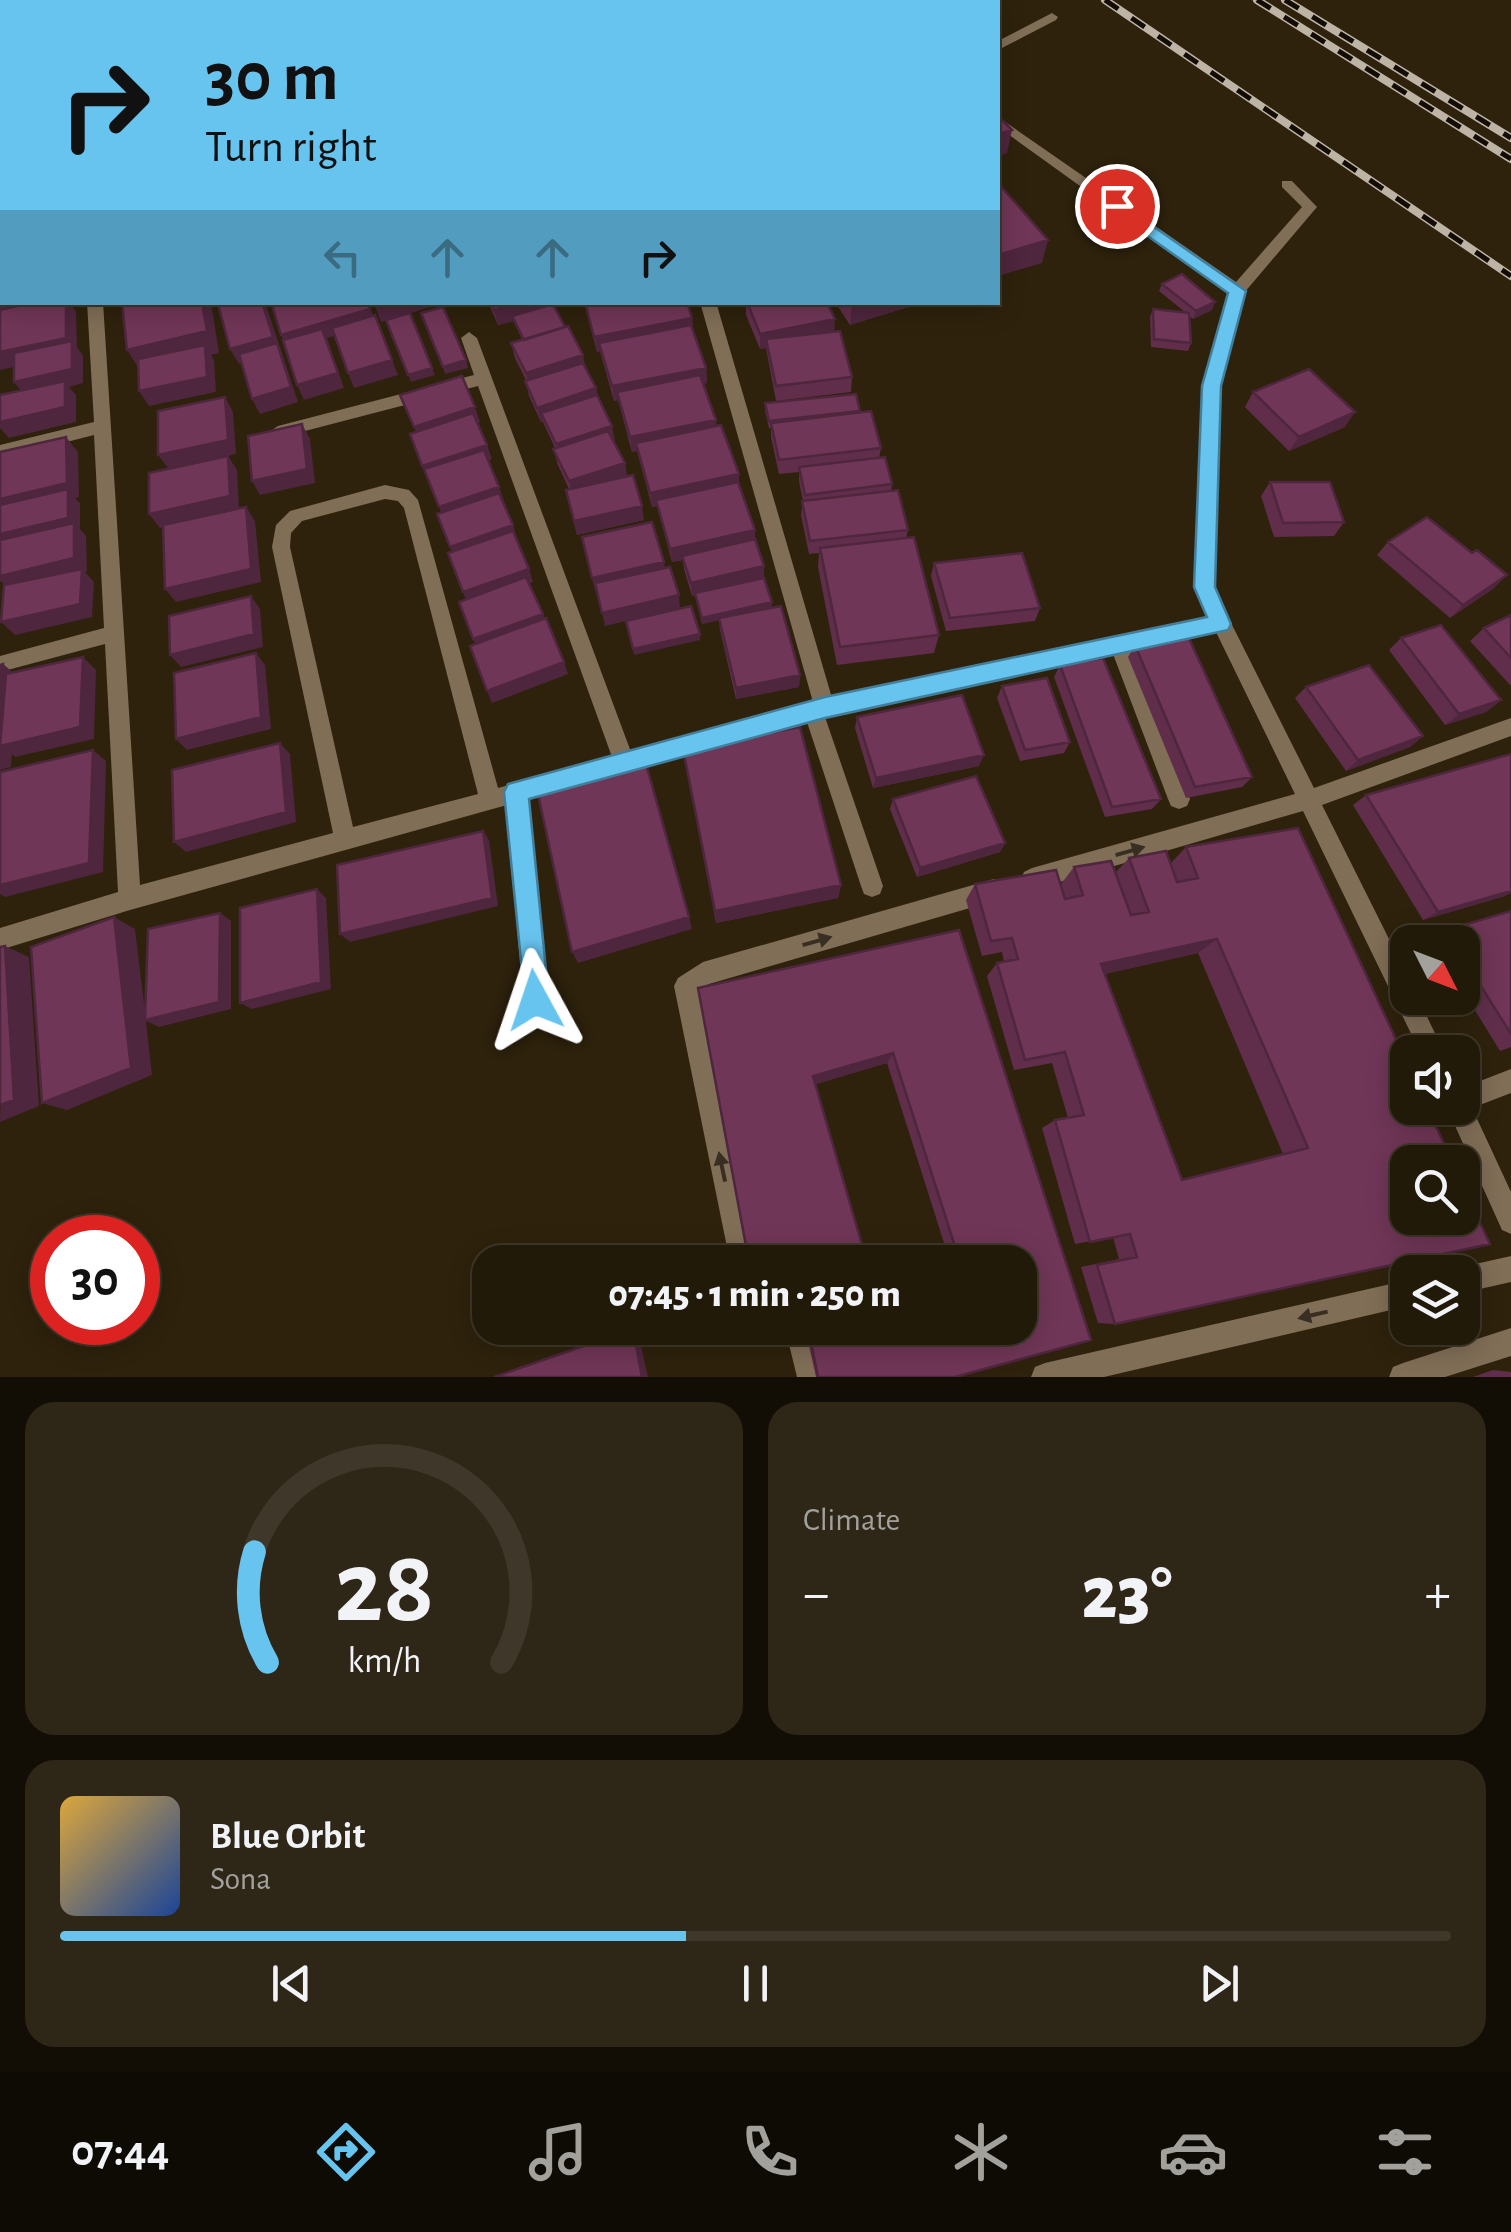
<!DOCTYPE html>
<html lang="en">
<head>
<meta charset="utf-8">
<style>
	body { margin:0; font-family:"Alegreya Sans",sans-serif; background:#2e2717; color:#f1f3f6; height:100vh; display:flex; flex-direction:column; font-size:38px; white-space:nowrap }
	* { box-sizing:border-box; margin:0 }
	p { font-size:32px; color:#a2a19c }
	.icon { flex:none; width:55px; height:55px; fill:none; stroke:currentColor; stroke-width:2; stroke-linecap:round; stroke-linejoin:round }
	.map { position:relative; height:1377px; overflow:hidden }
	.details { display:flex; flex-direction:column; gap:25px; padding:25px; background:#130e05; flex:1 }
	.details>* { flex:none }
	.top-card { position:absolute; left:0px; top:0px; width:1000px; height:305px; box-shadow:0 5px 25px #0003,0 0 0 2px #3f382a; background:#67c4ef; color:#111; overflow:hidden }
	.needle { width:65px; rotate:132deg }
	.tools { position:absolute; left:1390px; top:925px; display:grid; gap:20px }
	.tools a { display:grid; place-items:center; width:90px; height:90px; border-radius:20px; background:#221a09; box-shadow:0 5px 25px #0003,0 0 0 2px #3f382a; font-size:50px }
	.speed { position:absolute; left:30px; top:1215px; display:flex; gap:20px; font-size:50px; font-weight:700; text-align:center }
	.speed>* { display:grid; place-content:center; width:130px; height:130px; border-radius:50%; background:#221a09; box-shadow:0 5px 25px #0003,0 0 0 2px #3f382a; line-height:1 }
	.speed .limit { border:15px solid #d22; background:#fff; color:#111 }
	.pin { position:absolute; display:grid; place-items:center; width:85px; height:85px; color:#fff; margin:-42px; border:5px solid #fff; border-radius:50%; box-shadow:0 2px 10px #0007 }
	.me { position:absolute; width:110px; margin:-55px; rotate:355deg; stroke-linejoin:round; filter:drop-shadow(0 0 8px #0008) }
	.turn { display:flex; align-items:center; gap:35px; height:210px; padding:0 40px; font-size:45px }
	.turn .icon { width:130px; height:130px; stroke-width:2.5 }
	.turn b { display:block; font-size:70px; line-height:85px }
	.lanes { display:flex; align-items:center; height:95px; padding:0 40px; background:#0003; justify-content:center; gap:50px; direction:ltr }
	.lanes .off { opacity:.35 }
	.big { font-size:75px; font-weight:800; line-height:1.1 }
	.details .widget { flex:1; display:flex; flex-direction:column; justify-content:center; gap:15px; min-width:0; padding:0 35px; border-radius:30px; background:#2e2717 }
	.details .dial { align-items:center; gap:0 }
	.dial svg { height:260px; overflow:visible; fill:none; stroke:#3f382a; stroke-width:7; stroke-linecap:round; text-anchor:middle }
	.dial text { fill:#f1f3f6; stroke:none }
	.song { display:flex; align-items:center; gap:30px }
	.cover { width:120px; height:120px; border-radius:15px; background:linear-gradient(135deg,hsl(40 70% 55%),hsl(220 70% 35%)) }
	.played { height:10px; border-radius:5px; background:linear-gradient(90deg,#67c4ef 45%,#3f382a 45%) }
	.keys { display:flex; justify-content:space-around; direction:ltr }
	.heat { display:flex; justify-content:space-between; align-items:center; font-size:55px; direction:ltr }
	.details .tiles { flex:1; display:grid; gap:25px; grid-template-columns:1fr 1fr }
	.widget:last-child { grid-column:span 2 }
	.trip { position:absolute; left:472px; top:1245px; width:565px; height:100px; border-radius:30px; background:#221a09; box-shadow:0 5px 25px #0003,0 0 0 2px #3f382a; font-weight:800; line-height:100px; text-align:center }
	.tab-bar { display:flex; height:160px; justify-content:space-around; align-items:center; background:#0e0a04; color:#a2a19c }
	.tab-bar .icon { width:70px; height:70px }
	.tab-bar .on { color:#67c4ef }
	.tab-bar b { font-size:45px; color:#f1f3f6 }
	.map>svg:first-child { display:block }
</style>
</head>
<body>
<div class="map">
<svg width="1511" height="1377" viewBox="0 0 1511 1377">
	<rect width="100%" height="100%" fill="#2e220c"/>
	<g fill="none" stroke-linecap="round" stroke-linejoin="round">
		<path fill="#806e57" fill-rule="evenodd" d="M2,0H14L2,4Z
			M334,0H346L347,2H335Z
			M835,0H849L850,2H837Z
			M1052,13L1058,17L1056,20L998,50V41Z
			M998,117L1236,282L1302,207L1282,187V181H1292L1317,207L1244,293L1220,386L1213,587L1314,788L1511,718V736L1322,805L1408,977V998H1418L1444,1052H1420L1303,811L1032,890L1024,886L1021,879L1024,872L1032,868L1295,794L1216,632L1131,651L1190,799L1187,806L1179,809L1171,806L1168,799L1113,654L825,717L883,886L880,894L872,897L864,894L861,886L807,722L528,799L547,1000L543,1008L535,1012L527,1008L523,1000L507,805L130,910L0,950V928L118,892L105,644L0,672V656L104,628L94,435L0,459V445L94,422L87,302H103L140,885L333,833L272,547L276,525L290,511L385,485L409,490L418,500L498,788L612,757L478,386L278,438L269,432L278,426L474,375L461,338L469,332L477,338L631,752L813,702L700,302H716L832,698L1209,617L1195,587L1204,386L1229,293L998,127ZM385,499L398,501L404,508L478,794L353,827L290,547L291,533L302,521Z
			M994,879L1002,882L1005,890L1002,898L994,901L709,984L699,991L756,1262H730L674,986L678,978L703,962Z
			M1511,1069V1093L1472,1108L1511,1192V1234L1502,1230L1447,1108H1462V1088Z
			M1511,1256V1282L1462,1293V1272H1452L1462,1267Z
			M1408,1280V1306L1104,1377H1031L1035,1367L1045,1363Z
			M785,1328H812L825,1377H797Z
			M1511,1328V1356L1445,1377H1389L1393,1367L1403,1363Z"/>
		<g stroke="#beb4a6" stroke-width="8">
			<path id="rail" d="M1105,0L1511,276
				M1257,0L1511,159
				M1285,0L1511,138"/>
		</g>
		<use href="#rail" stroke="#120c05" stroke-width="5" stroke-dasharray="16" stroke-linecap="butt"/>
	</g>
	<path fill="#602e4b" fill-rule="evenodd" d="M578,0H808L810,2H580Z
		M1162,284L1212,310L1193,319L1189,316L1191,343L1188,351L1151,347L1150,317L1153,309L1185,312L1159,291Z
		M488,302H555V308L596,388L598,397L615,441H613L625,463L627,477L644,520L577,535L566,490L569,489L557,463L555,448L543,422H541L529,396L526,380L515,358L511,343L522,340L514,321L498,325Z
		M584,302L692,318L693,330L706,368L707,383L703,384L716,420V426L739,474V484L755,530V540L764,566V578L772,608L800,675L799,687L736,699L720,630L719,620L702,624L695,595L692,596L684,569L683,560L672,562L657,506L652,507L637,451L632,452L618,400L614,401L600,351L597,352Z
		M738,302H827L834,332L852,377L851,392L776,401L766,348L760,349L746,315V306L739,307Z
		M835,302H924L850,325Z
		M1253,392L1345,427L1289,451L1245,407Z
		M765,403L860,411L881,448L879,458L892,484L891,491L908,530L906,538L939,635L934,653L837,665L818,567L819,553L809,554L801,515L803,501L799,481V472L779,474L771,437V428H769L765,411Z
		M1270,482L1344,522L1334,536L1274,537L1261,496Z
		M1388,542L1472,553L1494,588L1450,618L1377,555Z
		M934,563L1040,608L1035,621L946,631L931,576Z
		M1511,615V686L1470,641L1484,628Z
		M1401,638L1501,700L1486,712L1445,725L1389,650Z
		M1135,645L1252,777L1242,787L1186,798L1128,657Z
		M1060,665L1161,799L1152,809L1105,817L1054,677Z
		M1002,686L1070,742L1064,753L1020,761L997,698Z
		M1306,687L1423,736L1410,747L1346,771L1295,698Z
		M857,717L979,766L873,788L855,728Z
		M683,749L841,885L838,898L716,923Z
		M1366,795L1505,896L1423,920L1353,805Z
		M893,799L1005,843L1000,852L917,877L890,809Z
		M1186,847L1408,1065L1115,1324L1098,1323L1081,1267L1119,1259L1113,1237L1075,1244L1042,1128L1055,1120L1068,1118L1052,1063L1014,1070L987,976L997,963L1004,962L1002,952L982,956L966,900L975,884L1066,899L1061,884L1074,867L1115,873L1129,858L1170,864ZM1198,953L1283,1154L1182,1180L1105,974Z
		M1511,911V1047L1500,1051L1462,989V942H1434L1432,938L1447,930Z
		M959,930L1091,1340L955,1377H816L805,1328H1020V1262H950L887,1063L816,1084L867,1262H792L698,988Z
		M1493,1370L1511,1372V1377H1473Z"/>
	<path fill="#4e263d" d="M84,0H102L97,2H85Z
		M256,0H303L294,2H257Z
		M693,0H756V2H683Z
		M2,90V109L0,105V91Z
		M1012,130L1007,153L998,156V134Z
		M1048,240L1042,263L998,276V255Z
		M9,302H80V305L72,306L76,312L77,347L83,356V383L69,387L76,395V422L9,438L0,428V422L26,397L14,382L72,354L0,370V304Z
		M202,302H211L219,353L211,355L214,360L216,392L149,406L139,391L141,372L127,350Z
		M262,302H264L267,308L298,402L260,414L252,399L280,352L239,364L230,349Z
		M368,302L376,324L327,338L344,388L304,400L297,385L288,350L281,335Z
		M388,302H447L381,322L375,306Z
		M519,302H555L556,308L515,320L512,316L514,321L498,325L494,310Z
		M854,302H924L850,325L852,303Z
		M1215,302L1212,310L1193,319L1196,311Z
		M692,318L693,333L599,343L600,351L597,352L594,337Z
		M835,319L834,335L766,339V348L760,349V334Z
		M583,355L586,370L530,388L526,373Z
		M392,360L398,375L354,388L348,373Z
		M466,360L468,368L445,374L443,367Z
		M432,368L435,375L411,382L408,375Z
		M706,368L707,383L619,400L617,392L618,400L614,401L612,386Z
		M596,388L599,403L541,413L543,422H541L537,408Z
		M225,397L233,412L236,454L169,469L158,455Z
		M475,407L480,422L419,441L414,427Z
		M1355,412L1345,427L1289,451L1299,437Z
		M716,420L717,434L636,443L637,451L632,452L630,437Z
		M302,424L310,439L315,483L260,495L252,481Z
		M612,426L615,441L560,459L556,444Z
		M66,437L78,452L79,497L75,498L80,503V529L86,536L87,571L85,572L94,582L92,617L15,635L1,622L10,590L0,581V499Z
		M487,445L492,459L428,480L422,466Z
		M228,456L237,470L239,510L160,528L149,514Z
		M625,463L627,477L573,496L569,481Z
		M739,474V489L656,500L657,506L652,507L650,493Z
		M499,487L504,501L444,521L439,507Z
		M642,506L644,520L577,535L574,521Z
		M246,507L255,521L261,582L176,602L165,589Z
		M513,525L517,539L456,560L450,547Z
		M755,530V544L672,562L670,549Z
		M664,562L666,576L595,591L592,578Z
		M764,566V579L692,596L691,583Z
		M529,569L533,582L468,605L463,592Z
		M1507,575L1494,588L1450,618L1463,605Z
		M679,595L680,608L605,626L602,613Z
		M251,596L260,609L263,647L181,667L170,655Z
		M772,602V608L702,624V618Z
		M543,614L547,627L479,652L473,639Z
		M700,634V640L634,655L633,649Z
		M256,653L265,665L271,729L187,750L176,739Z
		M83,657L96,670L94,739L15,757L12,754L11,767L0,770V699L3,664L17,676Z
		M564,662L568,674L492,703L487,691Z
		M800,675L799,687L736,699V688Z
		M1501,700L1486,712L1445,725L1459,714Z
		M1423,736L1410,747L1346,771L1358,760Z
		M280,743L290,754L296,822L186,852L174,842Z
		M93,750L106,761L103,872L5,897L0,894V885Z
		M984,755L979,766L873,788L876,778Z
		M483,831L489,840L498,906L350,942L340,934Z
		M1005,843L1000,852L917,877L920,868Z
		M841,885L838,898L716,923L715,911Z
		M317,889L326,898L331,989L252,1009L240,1003Z
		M1511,891V893L1505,896L1423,920L1438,912Z
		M220,913L231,921V1009L159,1027L146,1021L152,1075L67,1110L42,1103L114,917L135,929L146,1020Z
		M689,917L692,929L578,963L572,952Z
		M1217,939L1198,953L1087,978L1101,964Z
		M5,946L29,957L39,1106L0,1122Z
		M893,1053L887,1063L811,1085L813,1076Z
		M637,1328L648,1377H642L633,1329Z"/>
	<path fill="#703657" stroke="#4e263d" stroke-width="2.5" fill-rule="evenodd" d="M21,0H70L65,2H16Z
		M104,0H115L118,2H97Z
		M124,0H195L198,2H126Z
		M402,0H458L460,2H390Z
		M470,0H503L504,2H471Z
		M509,0H537L527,2H510Z
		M543,0H575L576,2H544Z
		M582,0H606L596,2H584Z
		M607,0H693L683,2H596Z
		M769,0H808L810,2H771Z
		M2,56V90L0,91V57Z
		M998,116L1012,130L998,134Z
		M998,183L1048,240L998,255Z
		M0,258H2V302H9L0,304Z
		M1182,274L1215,302L1196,311L1162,284Z
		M35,302H66V338L0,352V310Z
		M122,302H202L207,331L127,350Z
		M224,302H262L273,337L230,349L218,304Z
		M271,302H367L370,309L281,335Z
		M491,302H519L494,310Z
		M585,302H687L692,318L594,337Z
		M747,302H827L835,319L760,334Z
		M553,304L565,327L524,340L512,316Z
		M443,307L466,360L443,367L421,313Z
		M1153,309L1189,313L1191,343L1154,339Z
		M410,313L432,368L408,375L386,320Z
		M375,315L392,360L348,373L332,328Z
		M691,325L706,368L612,386L599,343Z
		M568,326L583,355L526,373L511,343Z
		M322,329L338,373L297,385L283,340Z
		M840,331L852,377L776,386L766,339Z
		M72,341V369L14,382V353Z
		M277,343L291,387L252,399L239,354Z
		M205,345L207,377L139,391L138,359Z
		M583,363L596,388L537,408L525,381Z
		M1309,369L1355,412L1299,437L1253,392Z
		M700,375L716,420L630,437L617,392Z
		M462,376L475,407L414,427L400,395Z
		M65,381V407L0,422V395Z
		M856,394L860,411L769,421L765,403Z
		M597,395L612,426L556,444L541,413Z
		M225,397L228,440L158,455V411Z
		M871,411L881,448L779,460L771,423Z
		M473,413L487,445L422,466L410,434Z
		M302,424L307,469L252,481L248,436Z
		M721,425L739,474L650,493L636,443Z
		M608,431L625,463L569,481L553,449Z
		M66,437L67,483L0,499V452Z
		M484,450L499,487L439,507L424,469Z
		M228,456L230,496L149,514V473Z
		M885,457L892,484L805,495L799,467Z
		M633,475L642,506L574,521L566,490Z
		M738,482L755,530L670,549L656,500Z
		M1270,482H1330L1344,522L1283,523Z
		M68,489V518L0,534V505Z
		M898,490L908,530L810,541L802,501Z
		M499,493L513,525L450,547L437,514Z
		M246,507L251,569L165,589L163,525Z
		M1427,517L1472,553L1477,550L1507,575L1463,605L1388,542Z
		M652,522L664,562L592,578L582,537Z
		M74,523V558L0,576V540Z
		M513,531L529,569L463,592L448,553Z
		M914,537L939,635L840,647L820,548Z
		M755,539L764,566L691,583L682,556Z
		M1022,553L1040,608L950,618L934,563Z
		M670,567L679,595L602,613L595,583Z
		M82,569L80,604L1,622L4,585Z
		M526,577L543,614L473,639L459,602Z
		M764,578L772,602L702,618L695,593Z
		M251,596L254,634L170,655L169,616Z
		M691,606L700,634L633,649L626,621Z
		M781,606L800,675L736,688L719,618Z
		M1511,615V658L1484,628Z
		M546,618L564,662L487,691L470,646Z
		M1441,625L1501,700L1459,714L1401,638Z
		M1188,636L1252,777L1195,787L1135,645Z
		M256,653L261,717L176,739L174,673Z
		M83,657L80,727L0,746L6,674Z
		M1103,658L1161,799L1112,807L1060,665Z
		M3,664L0,699V665Z
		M1369,665L1423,736L1358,760L1306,687Z
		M1047,678L1070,742L1025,750L1002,686Z
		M962,695L984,755L876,778L857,717Z
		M800,727L841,885L715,911L683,749Z
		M280,743L286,812L174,842L172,770Z
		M93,750L89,863L0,885V772Z
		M1511,754V891L1438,912L1366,795Z
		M646,764L689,917L572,952L538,794Z
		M976,776L1005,843L920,868L893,799Z
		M1298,828L1408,1065V1108H1427L1453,1162H1408V1218H1462V1184L1490,1244L1115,1324L1097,1265L1137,1257L1130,1234L1090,1242L1055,1120L1084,1115L1065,1052L1025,1060L997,963L1018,959L1012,938L991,941L975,884L1056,870L1065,899L1083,895L1074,867L1111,861L1131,915L1149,912L1129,858L1166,851L1177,882L1198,878L1186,847ZM1217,939L1308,1148L1182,1180L1101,964Z
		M483,831L492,898L340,934L337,865Z
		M317,889L321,982L240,1003V908Z
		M1511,911V1034L1462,956V942H1454L1447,930Z
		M220,913L219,1002L145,1020L148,929Z
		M114,917L131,1068L42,1103L31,947Z
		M959,930L1091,1340L955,1377H818L808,1328H1020V1262H960L893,1053L813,1076L867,1262H794L793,1258L773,1262H749L698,988Z
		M5,946L14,1100L0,1105V947Z
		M633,1329L642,1377H494Z"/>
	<defs><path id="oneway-solid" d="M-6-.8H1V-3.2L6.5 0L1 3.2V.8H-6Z" transform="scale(2.5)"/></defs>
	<g fill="#382e22">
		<use href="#oneway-solid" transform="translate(1130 851) rotate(-16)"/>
		<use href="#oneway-solid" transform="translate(817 941) rotate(-16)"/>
		<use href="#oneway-solid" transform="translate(722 1167) rotate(-102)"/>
		<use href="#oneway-solid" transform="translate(1313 1315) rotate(167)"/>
	</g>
	<path fill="#67c4ef" stroke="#437f9b" stroke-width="2.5" d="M1117,201L1246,291L1221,386L1215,587L1231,624L1228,630L825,718L529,799L549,1000L545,1009L535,1013L526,1009L504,792L508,784L825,697L1207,617L1194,587L1202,386L1228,293L1111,210L1109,206Z"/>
</svg>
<div class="tools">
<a><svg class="needle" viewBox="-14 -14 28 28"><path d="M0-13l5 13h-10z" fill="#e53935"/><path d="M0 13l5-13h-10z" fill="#a2a19c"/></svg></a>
<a><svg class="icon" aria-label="sound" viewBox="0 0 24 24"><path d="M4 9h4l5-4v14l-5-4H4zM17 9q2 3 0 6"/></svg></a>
<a><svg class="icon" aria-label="search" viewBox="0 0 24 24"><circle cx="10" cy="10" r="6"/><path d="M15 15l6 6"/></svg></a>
<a><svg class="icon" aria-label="layers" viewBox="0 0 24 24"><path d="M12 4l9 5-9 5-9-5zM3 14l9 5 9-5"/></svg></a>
</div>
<div class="speed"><div class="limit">30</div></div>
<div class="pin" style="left:1117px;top:206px;background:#d93025"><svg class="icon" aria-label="arrive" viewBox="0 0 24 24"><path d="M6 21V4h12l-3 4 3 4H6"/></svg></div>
<svg class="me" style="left:535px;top:1000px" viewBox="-20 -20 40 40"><path d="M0-17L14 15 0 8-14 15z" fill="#67c4ef" stroke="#fff" stroke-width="4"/></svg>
<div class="trip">07:45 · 1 min · 250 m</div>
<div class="top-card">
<div class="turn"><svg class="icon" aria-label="right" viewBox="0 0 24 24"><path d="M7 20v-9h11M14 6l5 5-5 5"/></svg><div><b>30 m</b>Turn right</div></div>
<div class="lanes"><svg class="icon off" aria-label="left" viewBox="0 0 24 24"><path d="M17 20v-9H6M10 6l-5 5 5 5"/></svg><svg class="icon off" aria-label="ahead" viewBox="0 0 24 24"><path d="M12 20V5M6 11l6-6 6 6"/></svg><svg class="icon off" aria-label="ahead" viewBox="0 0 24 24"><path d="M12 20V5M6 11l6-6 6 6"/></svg><svg class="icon" aria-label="right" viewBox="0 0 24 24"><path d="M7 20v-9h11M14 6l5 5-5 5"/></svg></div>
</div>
</div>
<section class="details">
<div class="tiles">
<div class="widget dial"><svg viewBox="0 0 100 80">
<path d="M14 69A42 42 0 1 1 86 69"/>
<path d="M14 69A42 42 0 0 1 10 35" stroke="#67c4ef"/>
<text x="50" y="56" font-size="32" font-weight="700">28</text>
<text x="50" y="72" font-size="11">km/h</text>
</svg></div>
<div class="widget"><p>Climate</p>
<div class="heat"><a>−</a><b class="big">23°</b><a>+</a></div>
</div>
<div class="widget">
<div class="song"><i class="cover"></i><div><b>Blue Orbit</b><p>Sona</p></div></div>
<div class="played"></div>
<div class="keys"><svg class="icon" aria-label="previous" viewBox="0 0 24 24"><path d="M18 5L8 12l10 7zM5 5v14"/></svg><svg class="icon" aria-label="pause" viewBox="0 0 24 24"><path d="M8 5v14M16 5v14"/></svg><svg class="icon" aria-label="next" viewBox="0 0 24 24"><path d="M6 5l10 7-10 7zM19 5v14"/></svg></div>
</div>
</div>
</section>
<nav class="tab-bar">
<b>07:44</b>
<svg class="icon on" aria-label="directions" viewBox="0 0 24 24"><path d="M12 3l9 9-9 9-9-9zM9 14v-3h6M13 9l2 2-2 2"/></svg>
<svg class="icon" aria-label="music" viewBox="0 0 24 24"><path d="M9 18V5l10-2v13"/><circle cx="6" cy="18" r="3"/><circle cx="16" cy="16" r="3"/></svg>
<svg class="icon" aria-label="phone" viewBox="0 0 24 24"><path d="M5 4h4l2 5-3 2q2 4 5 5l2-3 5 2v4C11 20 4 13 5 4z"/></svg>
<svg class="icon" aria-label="climate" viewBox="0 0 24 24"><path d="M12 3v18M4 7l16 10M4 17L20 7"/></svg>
<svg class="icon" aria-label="car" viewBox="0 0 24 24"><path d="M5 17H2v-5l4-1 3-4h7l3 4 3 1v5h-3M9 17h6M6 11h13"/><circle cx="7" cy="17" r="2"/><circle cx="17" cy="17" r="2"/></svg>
<svg class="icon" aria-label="filters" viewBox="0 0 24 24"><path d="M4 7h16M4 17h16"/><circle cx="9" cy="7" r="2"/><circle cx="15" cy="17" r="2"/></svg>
</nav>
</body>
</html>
